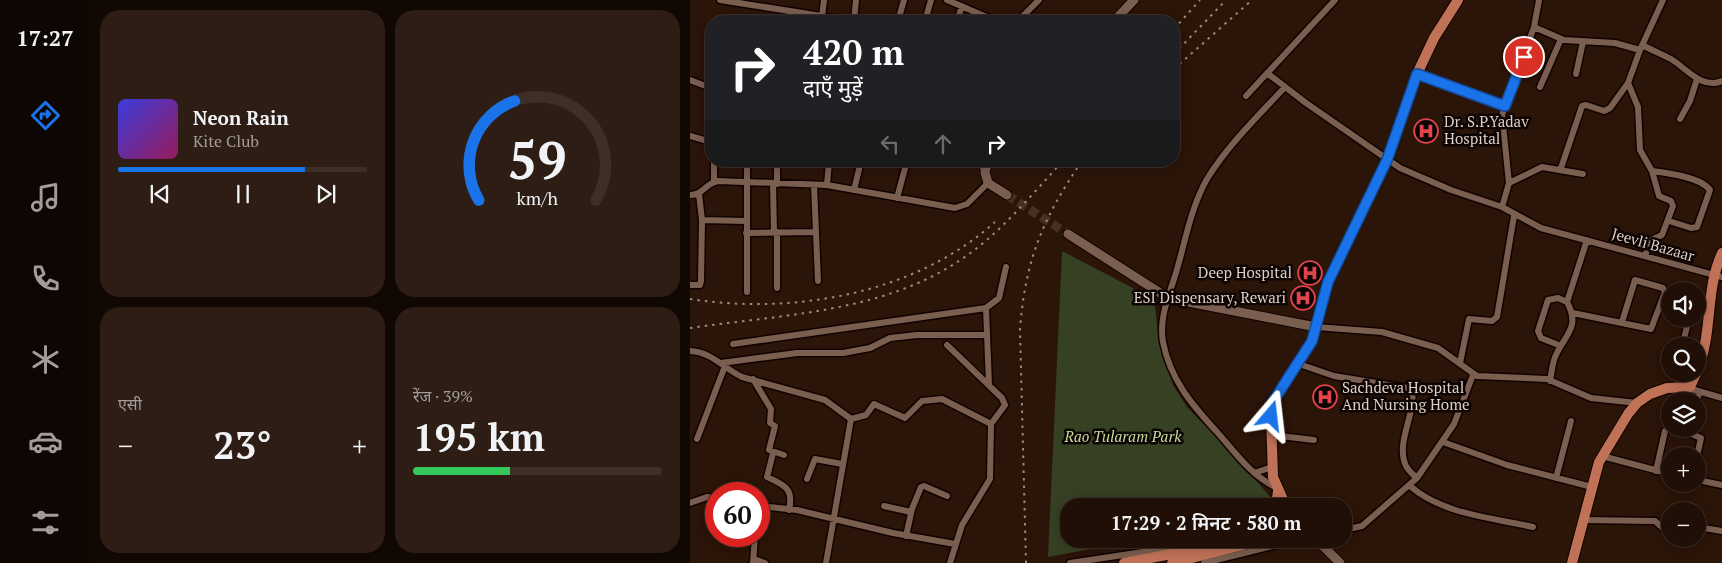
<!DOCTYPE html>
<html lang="hi">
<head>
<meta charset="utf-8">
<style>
	body { margin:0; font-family:"PT Serif","Noto Sans Devanagari",serif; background:#2d1d14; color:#f1f3f6; height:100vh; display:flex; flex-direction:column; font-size:19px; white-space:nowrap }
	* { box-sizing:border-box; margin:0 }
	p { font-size:16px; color:#a29c9b }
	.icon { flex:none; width:28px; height:28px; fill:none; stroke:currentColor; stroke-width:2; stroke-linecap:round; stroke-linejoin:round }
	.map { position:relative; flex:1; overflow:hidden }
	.panel { display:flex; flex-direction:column; gap:10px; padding:10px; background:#120803; width:600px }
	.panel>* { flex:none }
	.hud { position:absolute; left:15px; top:15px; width:475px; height:152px; border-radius:20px; box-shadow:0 2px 12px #0003,0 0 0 1px #3d2f28; background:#202124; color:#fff; overflow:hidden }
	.fabs { position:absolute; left:971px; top:282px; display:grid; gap:10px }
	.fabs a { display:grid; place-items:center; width:45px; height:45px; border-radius:50%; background:#200f06; box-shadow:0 2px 12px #0003,0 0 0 1px #3d2f28; font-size:25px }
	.speed { position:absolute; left:15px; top:482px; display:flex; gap:10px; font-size:25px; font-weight:700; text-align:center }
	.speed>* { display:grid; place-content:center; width:65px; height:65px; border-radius:50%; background:#200f06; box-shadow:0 2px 12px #0003,0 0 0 1px #3d2f28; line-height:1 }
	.speed .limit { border:8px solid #d22; background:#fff; color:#111 }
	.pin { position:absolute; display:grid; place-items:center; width:42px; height:42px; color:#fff; margin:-21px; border:2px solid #fff; border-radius:50%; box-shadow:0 1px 5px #0007 }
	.me { position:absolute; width:55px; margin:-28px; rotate:17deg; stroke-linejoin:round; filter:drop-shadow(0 0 4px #0008) }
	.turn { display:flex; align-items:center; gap:18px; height:105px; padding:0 15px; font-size:22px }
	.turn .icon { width:65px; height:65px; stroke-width:2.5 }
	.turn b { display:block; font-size:35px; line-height:42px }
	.lanes { display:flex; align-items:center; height:48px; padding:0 15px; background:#0003; justify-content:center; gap:25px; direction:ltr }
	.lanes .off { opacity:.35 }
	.big { font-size:38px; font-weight:600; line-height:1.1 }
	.panel .tile { flex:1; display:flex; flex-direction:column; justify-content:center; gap:8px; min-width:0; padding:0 18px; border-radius:20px; background:#2d1d14 }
	.panel .dial { align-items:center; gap:0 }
	.dial svg { height:130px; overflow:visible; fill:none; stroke:#3d2f28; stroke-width:7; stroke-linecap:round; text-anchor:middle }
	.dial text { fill:#f1f3f6; stroke:none }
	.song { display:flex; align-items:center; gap:15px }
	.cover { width:60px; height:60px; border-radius:8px; background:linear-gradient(135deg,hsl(240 70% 55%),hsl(330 70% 35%)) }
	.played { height:5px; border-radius:2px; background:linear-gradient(90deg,#1a73e8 75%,#3d2f28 75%) }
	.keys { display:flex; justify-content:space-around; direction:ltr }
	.heat { display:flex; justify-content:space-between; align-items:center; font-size:28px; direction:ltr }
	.charge { height:8px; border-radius:4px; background:linear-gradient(90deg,#34c759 39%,#3d2f28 0) }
	.panel .tiles { flex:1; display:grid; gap:10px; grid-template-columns:repeat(2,1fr) }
	.trip { position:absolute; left:370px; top:498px; width:292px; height:50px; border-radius:20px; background:#200f06; box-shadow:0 2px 12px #0003,0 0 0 1px #3d2f28; font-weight:600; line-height:50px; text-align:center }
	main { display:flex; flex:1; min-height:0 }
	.dock { display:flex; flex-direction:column; width:90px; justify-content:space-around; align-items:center; background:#0d0602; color:#a29c9b }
	.dock .icon { width:35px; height:35px }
	.dock .active { color:#1a73e8 }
	.dock b { font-size:22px; color:#f1f3f6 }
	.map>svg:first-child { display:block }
</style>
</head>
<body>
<main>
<nav class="dock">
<b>17:27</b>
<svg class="icon active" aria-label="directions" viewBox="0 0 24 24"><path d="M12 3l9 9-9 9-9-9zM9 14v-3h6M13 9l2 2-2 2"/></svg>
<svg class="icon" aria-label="music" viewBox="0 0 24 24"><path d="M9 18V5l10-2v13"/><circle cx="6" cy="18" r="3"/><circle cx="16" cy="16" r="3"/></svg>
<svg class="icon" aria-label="phone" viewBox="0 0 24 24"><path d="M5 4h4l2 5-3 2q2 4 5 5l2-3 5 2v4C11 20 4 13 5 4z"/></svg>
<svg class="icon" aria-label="climate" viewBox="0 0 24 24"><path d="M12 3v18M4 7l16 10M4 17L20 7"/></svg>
<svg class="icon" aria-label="car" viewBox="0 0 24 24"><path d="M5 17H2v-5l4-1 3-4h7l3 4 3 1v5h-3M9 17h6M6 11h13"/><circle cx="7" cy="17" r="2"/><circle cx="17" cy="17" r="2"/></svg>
<svg class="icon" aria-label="filters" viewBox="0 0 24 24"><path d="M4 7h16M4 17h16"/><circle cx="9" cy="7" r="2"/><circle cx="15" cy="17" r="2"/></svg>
</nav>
<section class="panel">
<div class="tiles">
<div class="tile">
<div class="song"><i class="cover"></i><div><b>Neon Rain</b><p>Kite Club</p></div></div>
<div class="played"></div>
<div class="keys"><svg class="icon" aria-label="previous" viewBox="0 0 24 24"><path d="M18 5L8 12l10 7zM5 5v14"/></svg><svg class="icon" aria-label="pause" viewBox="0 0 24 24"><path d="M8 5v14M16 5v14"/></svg><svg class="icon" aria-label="next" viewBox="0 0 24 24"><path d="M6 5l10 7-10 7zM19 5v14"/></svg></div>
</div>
<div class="tile dial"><svg viewBox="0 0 100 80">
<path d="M14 69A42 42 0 1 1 86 69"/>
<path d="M14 69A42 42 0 0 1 36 8" stroke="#1a73e8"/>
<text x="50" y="56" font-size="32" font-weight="700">59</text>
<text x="50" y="72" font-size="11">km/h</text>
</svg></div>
<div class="tile"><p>एसी</p>
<div class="heat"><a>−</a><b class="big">23°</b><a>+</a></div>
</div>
<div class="tile"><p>रेंज · 39%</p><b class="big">195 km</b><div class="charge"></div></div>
</div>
</section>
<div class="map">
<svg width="1032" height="563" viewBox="0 0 1032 563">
	<rect width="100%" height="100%" fill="#2b1408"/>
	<path fill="#364023" d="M372,251L464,299L469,341L483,385L497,407L546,457L588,506H379V539H454L358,557Z"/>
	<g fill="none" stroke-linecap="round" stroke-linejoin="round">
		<path stroke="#463024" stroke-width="9" stroke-dasharray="9 4.5" stroke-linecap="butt" d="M317,195L378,234"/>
		<g stroke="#120200" stroke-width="9">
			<path id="street" d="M30,0L163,21
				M257,0L306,21
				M132,17L134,0
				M164,21L166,0
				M208,21L214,0
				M235,21L241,0
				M267,21L272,6
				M328,21L349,0
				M844,27L874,40L925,43L950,50
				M952,45C962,50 971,54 981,59C996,68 1012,90 1032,81
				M577,73L616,103L710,168L761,190L812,207L851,228L1032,277
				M727,74L815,106
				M886,74L893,42
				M0,80L21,88
				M938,83L948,107L950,150L962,171L969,196L981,201L983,206L972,235L961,240L955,256
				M850,87L871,39
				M556,96L645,0
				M990,119L1000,101L1007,79
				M0,136L21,142
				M290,161L295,172
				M871,168L892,106L896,105L914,111L920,108L938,83L950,50L973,0
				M962,171C977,173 1011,177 1020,190L1007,227L1001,228L979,221
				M24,182V161
				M819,183L852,167L893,174
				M83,184L84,233
				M87,184V161
				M124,185L128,281
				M137,185L139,161
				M164,190L171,161
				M0,195C13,195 16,183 28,181L137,185L265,208L277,204L298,183
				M207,198L217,161
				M812,207L819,183L812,115L844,27L849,0
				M12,220L56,221
				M87,232V288
				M56,233L126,232
				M0,285H10L11,281L12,220L9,194
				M57,292V161
				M1008,302L1020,306
				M296,308L299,385
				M883,313L961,329L975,292L980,294
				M932,322L945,280L973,288L975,292
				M626,327L692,332L748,348L787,376L857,379L901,398L947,403
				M43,344L296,308L309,298L316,267
				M257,345L312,398L315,405L301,424L300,479L272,525L260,563
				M871,346L851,338L848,331L858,300L868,298L877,302
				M992,346L999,319
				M0,351C22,352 33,368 52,377L135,400L161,419
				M31,363L107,353H153L180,348L200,338L227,335H297
				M770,363L779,319L802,321L807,317L824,216
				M609,364L644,376L717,388L722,391C726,414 705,443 716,466C719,471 723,475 727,478
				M993,374L1004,378
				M63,379L81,409L80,423L85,426L79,450L94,455
				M860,381C862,372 862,361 867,353C877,333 890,326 877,302L897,240
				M998,388L1032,398
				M1006,401L1010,392
				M161,419L176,415L184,404L215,418L232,401L252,399L301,424
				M999,429V433L1011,438L1007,456
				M582,435L624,440
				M7,439L35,366
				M753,442L817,465L902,487
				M83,453L77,477C95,485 104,489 99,510
				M912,456L980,474
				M966,471L975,431
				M564,473L582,467
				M866,478L881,421
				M117,479L125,459L152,464
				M1008,480L1032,485
				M720,486C752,514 802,518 843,527
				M587,488C561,476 545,452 527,432C502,405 480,379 473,342C469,319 478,298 485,276C495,244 500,209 517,179C538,145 568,116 595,87
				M0,503L17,497L26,498
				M69,506L107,510L203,533L265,544
				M194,506L221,512
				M893,520L965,521L975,530L980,529
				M1008,527L1032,531
				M654,530L672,526L727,478L764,424L783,375
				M216,536L222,509L231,487L234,486L257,496
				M64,559L75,563
				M63,563L65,536
				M136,563L161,419
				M380,563L473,549L517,539
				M514,563L587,545L597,539"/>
		</g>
		<g stroke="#120200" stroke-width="11">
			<path id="secondary" d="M424,21L444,0
				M298,161L295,172L298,183L317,195
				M378,234L478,298L626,327
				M626,539L650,563"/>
		</g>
		<g stroke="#120200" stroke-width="12">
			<path id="primary" d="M1008,369C1023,331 1015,290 1032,253
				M586,506L588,491
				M596,506L583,477L581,416L584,400L622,341L638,282L697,160L727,74L744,38L768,0
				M434,563L525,546L549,539
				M482,563L577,539
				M882,563L909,462L938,414L947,403L960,394L977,388L1000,387L1006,374"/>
		</g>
		<use href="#street" stroke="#7a5e50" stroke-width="6"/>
		<use href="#secondary" stroke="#7a5e50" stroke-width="9"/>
		<use href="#primary" stroke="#c07257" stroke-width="10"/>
		<path stroke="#9c8a80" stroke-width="2" stroke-dasharray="2.5 5" stroke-linecap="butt" d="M484,29L510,0
			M484,54L536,0
			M484,69L562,0
			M0,299C104,315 225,294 305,222
			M0,328C95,314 198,313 279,254C314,229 343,193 373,161
			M336,563L330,330C335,260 353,218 392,161"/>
	</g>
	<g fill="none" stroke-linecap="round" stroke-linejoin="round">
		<g stroke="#114b97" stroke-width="12">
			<path id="route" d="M581,416L584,400L622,341L638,282L697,160L727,74L815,106L834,57"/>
		</g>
		<use href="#route" stroke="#1a73e8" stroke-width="9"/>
	</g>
	<defs>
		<g id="hospital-ring" transform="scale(1.25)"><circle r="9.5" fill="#0c0402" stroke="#e0444e" stroke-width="1.5"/><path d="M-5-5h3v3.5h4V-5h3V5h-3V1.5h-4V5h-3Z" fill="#e0444e"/></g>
	</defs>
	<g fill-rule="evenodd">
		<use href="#hospital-ring" x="736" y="131"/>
		<use href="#hospital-ring" x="620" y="273"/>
		<use href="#hospital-ring" x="613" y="298"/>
		<use href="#hospital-ring" x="635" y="397"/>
	</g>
	<g text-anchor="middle" stroke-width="5" stroke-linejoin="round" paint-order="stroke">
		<g font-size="15" fill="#decec6" stroke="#0c0402" text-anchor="start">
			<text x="754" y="127">Dr. S.P.Yadav<tspan x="754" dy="17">Hospital</tspan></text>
			<text x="602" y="278" text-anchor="end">Deep Hospital</text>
			<text x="596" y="303" text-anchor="end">ESI Dispensary, Rewari</text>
			<text x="652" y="393">Sachdeva Hospital<tspan x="652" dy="17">And Nursing Home</tspan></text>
		</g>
		<g font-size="15" fill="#decec6" stroke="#0c0402">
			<text transform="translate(963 245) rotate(16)" y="5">Jeevli Bazaar</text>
		</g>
		<g font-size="15" font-style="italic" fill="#c4db9c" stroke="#0c0402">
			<text x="433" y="442">Rao Tularam Park</text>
		</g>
	</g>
</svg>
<div class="fabs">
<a><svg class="icon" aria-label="sound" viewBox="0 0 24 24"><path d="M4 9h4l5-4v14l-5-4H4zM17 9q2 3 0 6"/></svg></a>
<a><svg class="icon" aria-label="search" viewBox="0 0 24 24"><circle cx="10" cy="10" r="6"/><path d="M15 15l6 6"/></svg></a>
<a><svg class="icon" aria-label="layers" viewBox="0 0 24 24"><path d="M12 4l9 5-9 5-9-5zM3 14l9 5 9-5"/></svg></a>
<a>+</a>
<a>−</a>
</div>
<div class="speed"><div class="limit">60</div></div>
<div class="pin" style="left:834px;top:57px;background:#d93025"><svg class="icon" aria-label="arrive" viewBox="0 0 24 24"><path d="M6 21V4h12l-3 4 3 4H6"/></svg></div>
<svg class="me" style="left:581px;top:416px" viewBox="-20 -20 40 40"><path d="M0-17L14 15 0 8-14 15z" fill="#1a73e8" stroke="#fff" stroke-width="4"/></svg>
<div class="trip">17:29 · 2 मिनट · 580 m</div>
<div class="hud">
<div class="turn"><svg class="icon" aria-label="right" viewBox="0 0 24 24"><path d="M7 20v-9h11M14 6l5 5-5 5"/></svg><div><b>420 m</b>दाएँ मुड़ें</div></div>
<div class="lanes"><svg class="icon off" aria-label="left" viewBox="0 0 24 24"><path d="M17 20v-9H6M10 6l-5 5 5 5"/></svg><svg class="icon off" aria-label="ahead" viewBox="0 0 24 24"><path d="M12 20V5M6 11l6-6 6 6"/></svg><svg class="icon" aria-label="right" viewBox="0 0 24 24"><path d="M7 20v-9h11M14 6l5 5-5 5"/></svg></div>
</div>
</div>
</main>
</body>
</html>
